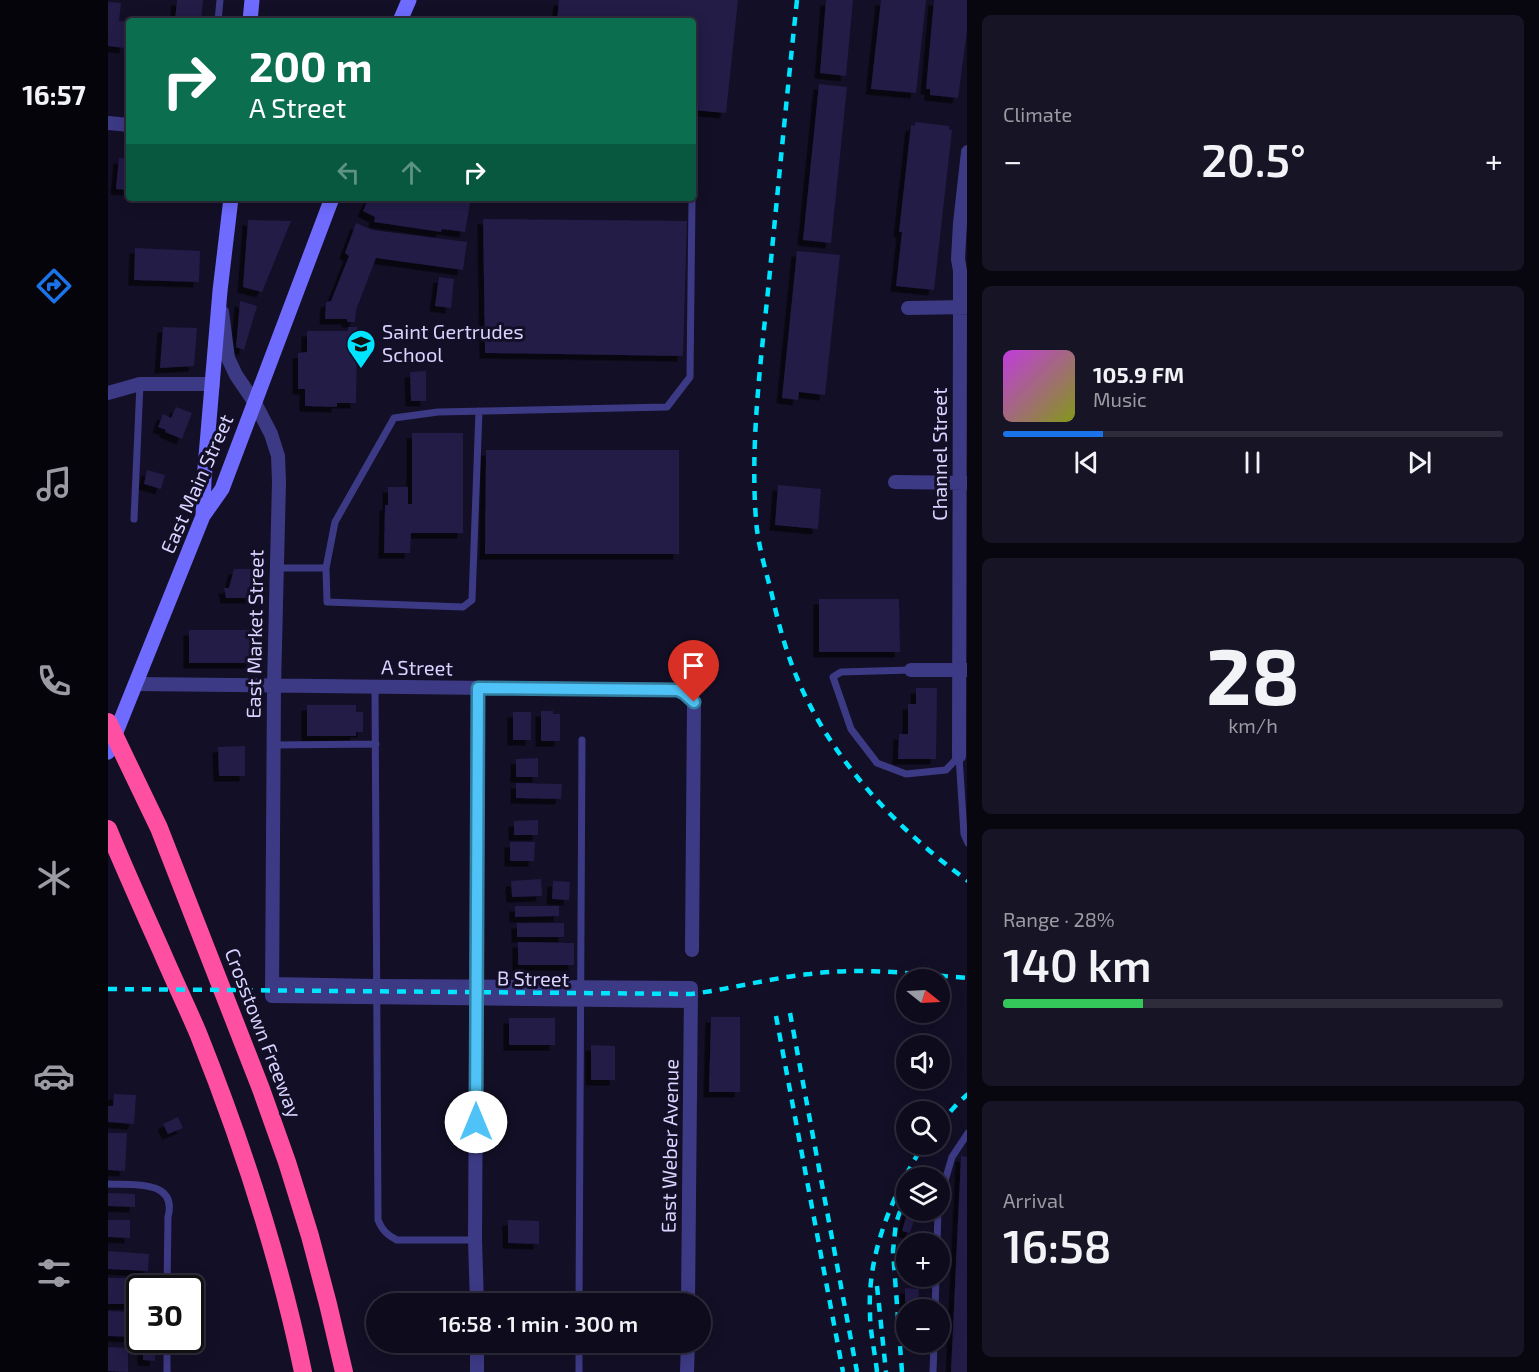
<!DOCTYPE html>
<html lang="en">
<head>
<meta charset="utf-8">
<style>
	body { margin:0; font-family:"Exo 2",sans-serif; background:#171425; color:#f1f3f6; height:100vh; display:flex; flex-direction:column; font-size:22px; white-space:nowrap }
	* { box-sizing:border-box; margin:0 }
	p { font-size:20px; color:#9b9ba3 }
	.icon { flex:none; width:33px; height:33px; fill:none; stroke:currentColor; stroke-width:2; stroke-linecap:round; stroke-linejoin:round }
	.map { position:relative; flex:1; overflow:hidden }
	.details { display:flex; flex-direction:column; gap:15px; padding:15px; background:#08060f; width:572px }
	.details>* { flex:none }
	.guide { position:absolute; left:18px; top:18px; width:570px; height:183px; border-radius:6px; box-shadow:0 3px 15px #0003,0 0 0 2px #2e2b3b; background:#0b6e4f; color:#fff; overflow:hidden }
	.needle { width:39px; rotate:108deg }
	.buttons { position:absolute; left:788px; top:969px; display:grid; gap:12px }
	.buttons a { display:grid; place-items:center; width:54px; height:54px; border-radius:50%; background:#0e0b1c; box-shadow:0 3px 15px #0003,0 0 0 2px #2e2b3b; font-size:30px }
	.speed { position:absolute; left:18px; top:1275px; display:flex; gap:12px; font-size:30px; font-weight:700; text-align:center }
	.speed>* { display:grid; place-content:center; width:78px; height:78px; border-radius:50%; background:#0e0b1c; box-shadow:0 3px 15px #0003,0 0 0 2px #2e2b3b; line-height:1 }
	.speed .limit { border:3px solid #111; border-radius:9px; background:#fff; color:#111 }
	.pin { position:absolute; display:grid; place-items:center; width:51px; height:51px; color:#fff; margin:-62px -26px; border-radius:50% 50% 50% 0; rotate:-45deg; box-shadow:0 0 6px #0007 }
	.pin .icon { rotate:45deg }
	.me { position:absolute; width:66px; margin:-33px; rotate:0deg; stroke-linejoin:round; filter:drop-shadow(0 0 4px #0008) }
	.turn { display:flex; align-items:center; gap:21px; height:126px; padding:0 24px; font-size:27px }
	.turn .icon { width:78px; height:78px; stroke-width:2.5 }
	.turn b { display:block; font-size:42px; line-height:51px }
	.lanes { display:flex; align-items:center; height:57px; padding:0 24px; background:#0003; justify-content:center; gap:30px; direction:ltr }
	.lanes .off { opacity:.35 }
	.big { font-size:45px; font-weight:600; line-height:1.1 }
	.details .widget { flex:1; display:flex; flex-direction:column; justify-content:center; gap:9px; min-width:0; padding:0 21px; border-radius:9px; background:#171425 }
	.details .dial { align-items:center; gap:0 }
	.dial b { font-size:78px; line-height:1 }
	.song { display:flex; align-items:center; gap:18px }
	.cover { width:72px; height:72px; border-radius:9px; background:linear-gradient(135deg,hsl(290 70% 55%),hsl(70 70% 35%)) }
	.played { height:6px; border-radius:3px; background:linear-gradient(90deg,#1a73e8 20%,#2e2b3b 20%) }
	.keys { display:flex; justify-content:space-around; direction:ltr }
	.heat { display:flex; justify-content:space-between; align-items:center; font-size:33px; direction:ltr }
	.charge { height:9px; border-radius:4px; background:linear-gradient(90deg,#34c759 28%,#2e2b3b 0) }
	.trip { position:absolute; left:258px; top:1293px; width:345px; height:60px; border-radius:30px; background:#0e0b1c; box-shadow:0 3px 15px #0003,0 0 0 2px #2e2b3b; font-weight:600; line-height:60px; text-align:center }
	main { display:flex; flex:1; min-height:0 }
	.dock { display:flex; flex-direction:column; width:108px; justify-content:space-around; align-items:center; background:#06040b; color:#9b9ba3 }
	.dock .icon { width:42px; height:42px }
	.dock .current { color:#1a73e8 }
	.dock b { font-size:27px; color:#f1f3f6 }
	.map>svg:first-child { display:block }
</style>
</head>
<body>
<main>
<nav class="dock">
<b>16:57</b>
<svg class="icon current" aria-label="directions" viewBox="0 0 24 24"><path d="M12 3l9 9-9 9-9-9zM9 14v-3h6M13 9l2 2-2 2"/></svg>
<svg class="icon" aria-label="music" viewBox="0 0 24 24"><path d="M9 18V5l10-2v13"/><circle cx="6" cy="18" r="3"/><circle cx="16" cy="16" r="3"/></svg>
<svg class="icon" aria-label="phone" viewBox="0 0 24 24"><path d="M5 4h4l2 5-3 2q2 4 5 5l2-3 5 2v4C11 20 4 13 5 4z"/></svg>
<svg class="icon" aria-label="climate" viewBox="0 0 24 24"><path d="M12 3v18M4 7l16 10M4 17L20 7"/></svg>
<svg class="icon" aria-label="car" viewBox="0 0 24 24"><path d="M5 17H2v-5l4-1 3-4h7l3 4 3 1v5h-3M9 17h6M6 11h13"/><circle cx="7" cy="17" r="2"/><circle cx="17" cy="17" r="2"/></svg>
<svg class="icon" aria-label="filters" viewBox="0 0 24 24"><path d="M4 7h16M4 17h16"/><circle cx="9" cy="7" r="2"/><circle cx="15" cy="17" r="2"/></svg>
</nav>
<div class="map">
<svg width="860" height="1372" viewBox="0 0 860 1372">
	<defs>
		<filter id="shadow"><feDropShadow dx="-5.5" dy="5.5" stdDeviation="0" flood-color="#0009"/></filter>
	</defs>
	<rect width="100%" height="100%" fill="#130f26"/>
	<path fill="#241b47" filter="url(#shadow)" d="M69,0H95L93,21H67Z
		M451,0H630L618,113L585,110V21H449Z
		M718,0H745L738,76L712,73Z
		M773,0H818L808,93L763,89Z
		M826,0H860V23L850,98L822,95V89H818Z
		M0,2L13,3L11,21L19,22L17,48L0,46Z
		M711,84L739,87L723,243L695,240Z
		M807,122L841,126V129L844,130L826,290L788,286L794,232H791L803,125L807,126Z
		M11,158L21,159V190L8,189Z
		M261,198H363L357,232L334,229L333,232L266,222L267,217L255,211Z
		M375,219L579,221L575,356L377,353Z
		M140,220L183,221L154,292L135,287Z
		M248,223L265,230L359,242L355,270L268,258L248,310L247,322H239V319H217L218,302L223,301L241,256L237,253Z
		M27,248L92,251L91,282L26,280Z
		M689,251L732,255L717,395L691,392L690,400L674,398Z
		M331,277L346,279L343,308L327,306Z
		M132,301L149,306L136,350L128,347Z
		M55,327L89,328L86,366L52,368Z
		M240,327H249L248,403H229V407L197,406V389H190V353L199,352V331H240Z
		M318,371V401H303L302,372Z
		M68,407L84,413L74,439L57,432L58,430L50,427L55,414L63,418Z
		M304,433H355V533H303L302,553H276L277,505H280V487H300V504H304Z
		M378,450H571V554H377Z
		M39,470L57,475L53,489L36,484Z
		M670,485L713,489L710,529L667,525Z
		M126,569H145V598H118L116,588H121Z
		M711,599H791L792,652H711Z
		M81,630H145L144,663H81Z
		M808,688H829L828,759H790L791,734H800V704H808Z
		M199,705H248V712H255V732H248V736H199Z
		M433,711H445V714H452V741H433Z
		M405,712H423V740H405Z
		M137,746V776H111L110,747Z
		M430,758V777H408V759Z
		M408,783L454,784L453,799L408,798Z
		M430,820V835H406V821Z
		M402,842H427L426,861H402Z
		M433,879L434,896L404,897L403,881Z
		M445,881L462,882L461,900L444,899Z
		M407,906H451V916L407,917Z
		M409,923H456V937H409Z
		M410,942L466,943V965H410Z
		M603,1017H632V1092H601Z
		M401,1018H447V1045H401Z
		M483,1045L507,1046V1080H483Z
		M6,1094L28,1095L26,1124L0,1122V1106H5Z
		M70,1117L75,1128L60,1134L55,1124Z
		M0,1133H19L17,1171L0,1170Z
		M853,1156L860,1157V1372H843Z
		M0,1193L27,1194V1207L0,1206Z
		M800,1210H809L802,1233L794,1231Z
		M0,1220H22V1238L0,1237Z
		M400,1220L431,1221V1244L400,1243Z
		M0,1251L41,1254L40,1271L0,1269Z
		M0,1278H28V1304H0Z
		M797,1288L811,1289L810,1303L797,1302Z
		M0,1311L28,1312L27,1337L0,1336Z
		M0,1347L20,1348V1372L0,1371Z
		M35,1348H47V1361L35,1360Z"/>
	<g fill="none" stroke-linecap="round" stroke-linejoin="round">
		<path stroke="#3d3a85" stroke-width="7" d="M110,21L112,0
			M26,519L32,384
			M169,568H218L227,522L286,418L330,412L559,407L582,377L584,199L583,198
			M218,568L219,602L355,607L364,600L371,411
			M803,670L733,672L725,677L743,729L769,763L798,774L838,770L851,756
			M267,687L270,1220C274,1230 279,1235 289,1240H367
			M166,745L268,744
			M851,756L856,834L860,843
			M0,1184C23,1185 70,1179 60,1217L59,1288
			M831,1201L844,1157L860,1133
			M829,1244L830,1210
			M471,1304L474,740
			M827,1310L828,1276
			M59,1372V1340
			M471,1372V1342
			M825,1372L826,1342"/>
		<path stroke="#3d3a85" stroke-width="14" d="M0,123L21,125
			M800,308L860,307
			M114,312L120,358L128,375L147,403L163,434L170,456L171,482L166,686L164,996L583,1001
			M0,393L32,384H105
			M787,482L860,483
			M803,670H858
			M27,684L570,690L576,693L586,702L584,950
			M851,756L852,307V271L850,259L852,223L860,152
			M164,984L269,986L583,988L580,1304
			M369,1304L367,1240L370,688
			M369,1342V1372
			M579,1372L580,1342"/>
		<path stroke="#6f6bff" stroke-width="15" d="M142,21L144,0
			M292,21L301,0
			M95,516L96,480L112,291L123,198
			M0,752L95,516L114,489L224,198"/>
		<path stroke="#ff4fa3" stroke-width="18" d="M0,722L51,828L153,1089L179,1162L202,1236L220,1304L236,1372
			M0,829C17,870 35,910 53,950C65,978 78,1005 90,1033C134,1143 171,1256 195,1372"/>
		<path stroke="#00e5ff" stroke-width="4.5" stroke-dasharray="9 8" stroke-linecap="butt" d="M689,0C679,94 670,188 661,281C653,361 642,441 648,520C650,546 658,571 664,595C670,622 677,648 687,673C721,757 787,828 860,881
			M0,989L583,994C623,989 662,978 702,974C755,967 807,974 860,978
			M682,1013L749,1372
			M668,1016L735,1372
			M831,1124L850,1103L860,1094
			M769,1286L778,1372
			M769,1372C767,1352 762,1332 762,1313C759,1253 785,1194 816,1144
			M794,1372L785,1251L788,1223L798,1194"/>
	</g>
	<g fill="none" stroke-linecap="round" stroke-linejoin="round">
		<g stroke="#337fa1" stroke-width="15">
			<path id="route" d="M368,1122L370,688L570,690L576,693L586,702"/>
		</g>
		<use href="#route" stroke="#4fc3f7" stroke-width="10"/>
	</g>
	<defs>
		<g id="school-pin" transform="scale(1.5)"><path d="M0 17L-7.5 6A9.5 9.5 0 1 1 7.5 6Z" fill="#00e5ff" stroke="#130f26"/><path d="M0-5L7-2L0 1L-7-2ZM-4 1L0 2.5L4 1V4Q0 6-4 4Z" fill="#111"/></g>
	</defs>
	<g fill-rule="evenodd">
		<use href="#school-pin" x="253" y="344"/>
	</g>
	<g text-anchor="middle" stroke-width="6" stroke-linejoin="round" paint-order="stroke">
		<g font-size="20" fill="#d9d4ff" stroke="#130f26" text-anchor="start">
			<text x="274" y="339">Saint Gertrudes<tspan x="274" dy="23">School</tspan></text>
		</g>
		<g font-size="20" fill="#d9d4ff" stroke="#130f26">
			<text transform="translate(832 454) rotate(-90)" y="7">Channel Street</text>
			<text transform="translate(89 484) rotate(-66)" y="7">East Main Street</text>
			<text transform="translate(147 634) rotate(-89)" y="7">East Market Street</text>
			<text transform="translate(309 668) rotate(1)" y="7">A Street</text>
			<text transform="translate(425 979) rotate(1)" y="7">B Street</text>
			<text transform="translate(155 1033) rotate(69)" y="7">Crosstown Freeway</text>
			<text transform="translate(562 1146) rotate(-89)" y="7">East Weber Avenue</text>
		</g>
	</g>
</svg>
<div class="buttons">
<a><svg class="needle" viewBox="-14 -14 28 28"><path d="M0-13l5 13h-10z" fill="#e53935"/><path d="M0 13l5-13h-10z" fill="#9b9ba3"/></svg></a>
<a><svg class="icon" aria-label="sound" viewBox="0 0 24 24"><path d="M4 9h4l5-4v14l-5-4H4zM17 9q2 3 0 6"/></svg></a>
<a><svg class="icon" aria-label="search" viewBox="0 0 24 24"><circle cx="10" cy="10" r="6"/><path d="M15 15l6 6"/></svg></a>
<a><svg class="icon" aria-label="layers" viewBox="0 0 24 24"><path d="M12 4l9 5-9 5-9-5zM3 14l9 5 9-5"/></svg></a>
<a>+</a>
<a>−</a>
</div>
<div class="speed"><div class="limit">30</div></div>
<div class="pin" style="left:586px;top:702px;background:#d93025"><svg class="icon" aria-label="arrive" viewBox="0 0 24 24"><path d="M6 21V4h12l-3 4 3 4H6"/></svg></div>
<svg class="me" style="left:368px;top:1122px" viewBox="-20 -20 40 40"><circle r="19" fill="#fff"/><path d="M0-13L10 11 0 6-10 11z" fill="#4fc3f7"/></svg>
<div class="trip">16:58 · 1 min · 300 m</div>
<div class="guide">
<div class="turn"><svg class="icon" aria-label="right" viewBox="0 0 24 24"><path d="M7 20v-9h11M14 6l5 5-5 5"/></svg><div><b>200 m</b>A Street</div></div>
<div class="lanes"><svg class="icon off" aria-label="left" viewBox="0 0 24 24"><path d="M17 20v-9H6M10 6l-5 5 5 5"/></svg><svg class="icon off" aria-label="ahead" viewBox="0 0 24 24"><path d="M12 20V5M6 11l6-6 6 6"/></svg><svg class="icon" aria-label="right" viewBox="0 0 24 24"><path d="M7 20v-9h11M14 6l5 5-5 5"/></svg></div>
</div>
</div>
<section class="details">
<div class="widget"><p>Climate</p>
<div class="heat"><a>−</a><b class="big">20.5°</b><a>+</a></div>
</div>
<div class="widget">
<div class="song"><i class="cover"></i><div><b>105.9 FM</b><p>Music</p></div></div>
<div class="played"></div>
<div class="keys"><svg class="icon" aria-label="previous" viewBox="0 0 24 24"><path d="M18 5L8 12l10 7zM5 5v14"/></svg><svg class="icon" aria-label="pause" viewBox="0 0 24 24"><path d="M8 5v14M16 5v14"/></svg><svg class="icon" aria-label="next" viewBox="0 0 24 24"><path d="M6 5l10 7-10 7zM19 5v14"/></svg></div>
</div>
<div class="widget dial"><b>28</b><p>km/h</p></div>
<div class="widget"><p>Range · 28%</p><b class="big">140 km</b><div class="charge"></div></div>
<div class="widget"><p>Arrival</p><b class="big">16:58</b></div>
</section>
</main>
</body>
</html>
